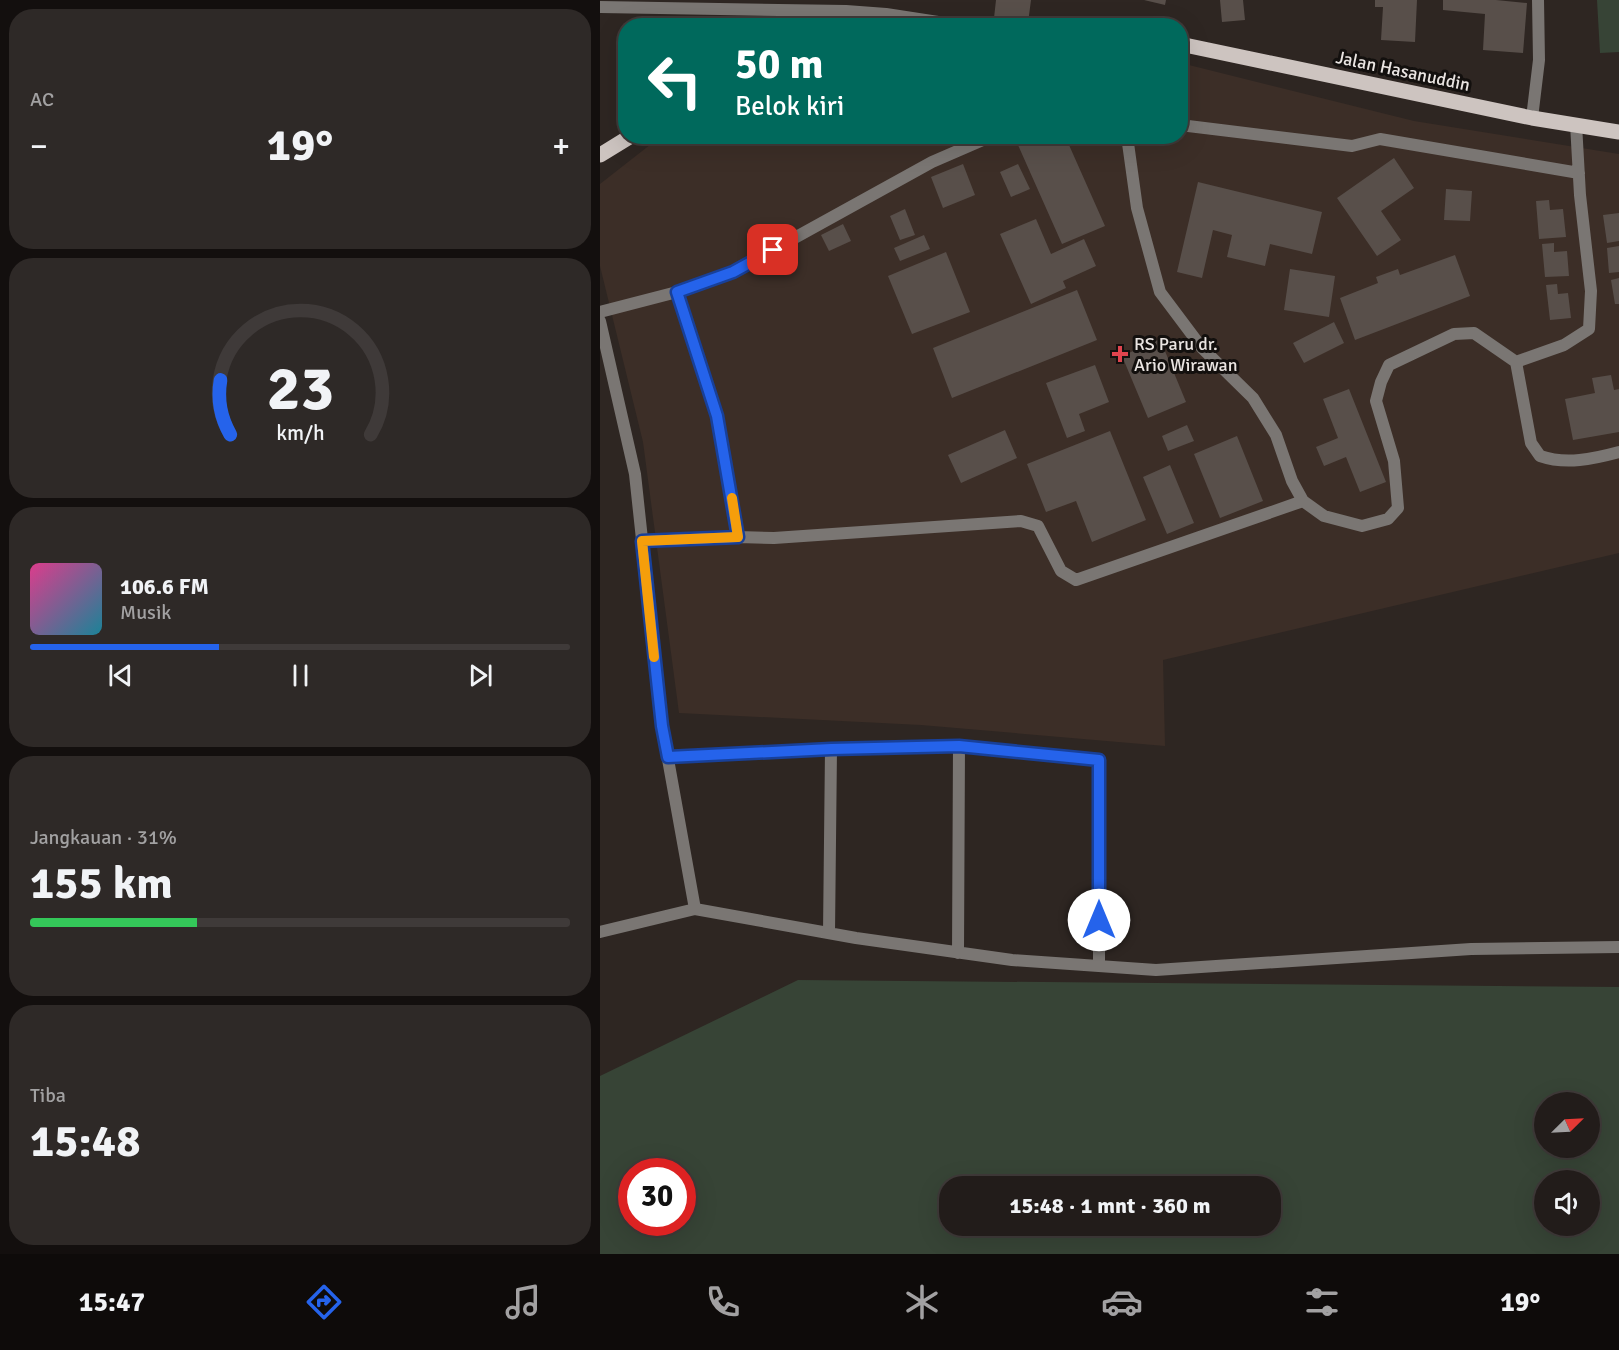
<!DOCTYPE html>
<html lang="id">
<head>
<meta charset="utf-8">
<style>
	body { margin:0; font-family:Signika,sans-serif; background:#2e2927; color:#f1f3f6; height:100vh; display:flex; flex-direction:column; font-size:22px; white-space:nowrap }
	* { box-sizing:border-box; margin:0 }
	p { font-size:20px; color:#a2a1a2 }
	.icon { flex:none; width:33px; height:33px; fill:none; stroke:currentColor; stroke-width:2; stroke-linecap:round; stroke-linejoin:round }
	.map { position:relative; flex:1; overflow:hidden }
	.drawer { display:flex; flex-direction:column; gap:9px; padding:9px; background:#130f0e; width:600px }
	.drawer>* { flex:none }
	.banner { position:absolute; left:18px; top:18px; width:570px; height:126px; border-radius:24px; box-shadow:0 6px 24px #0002,0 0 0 2px #3f3a39; background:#00695c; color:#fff; overflow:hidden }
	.needle { width:39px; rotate:66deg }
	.buttons { position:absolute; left:934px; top:1092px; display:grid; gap:12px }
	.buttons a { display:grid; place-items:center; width:66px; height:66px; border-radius:50%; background:#221c1a; box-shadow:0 6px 24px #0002,0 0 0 2px #3f3a39; font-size:30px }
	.speed { position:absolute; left:18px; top:1158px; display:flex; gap:12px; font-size:30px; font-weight:700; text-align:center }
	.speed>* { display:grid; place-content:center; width:78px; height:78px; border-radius:50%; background:#221c1a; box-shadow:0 6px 24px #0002,0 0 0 2px #3f3a39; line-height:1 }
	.speed .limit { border:9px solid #d22; background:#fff; color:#111 }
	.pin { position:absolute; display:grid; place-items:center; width:51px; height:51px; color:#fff; margin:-26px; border-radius:12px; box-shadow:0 3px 9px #0006 }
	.me { position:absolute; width:66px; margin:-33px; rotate:0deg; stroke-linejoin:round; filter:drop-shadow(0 0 4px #0008) }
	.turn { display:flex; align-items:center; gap:21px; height:126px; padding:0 18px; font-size:27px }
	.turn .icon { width:78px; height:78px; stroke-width:2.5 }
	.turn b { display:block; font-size:42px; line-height:51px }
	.big { font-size:45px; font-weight:700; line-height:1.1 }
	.drawer .tile { flex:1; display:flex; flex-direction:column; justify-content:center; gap:9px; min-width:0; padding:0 21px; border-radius:24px; background:#2e2927 }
	.drawer .dial { align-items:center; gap:0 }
	.dial svg { height:156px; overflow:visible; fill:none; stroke:#3f3a39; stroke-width:7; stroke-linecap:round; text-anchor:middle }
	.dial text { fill:#f1f3f6; stroke:none }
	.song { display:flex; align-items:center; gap:18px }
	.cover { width:72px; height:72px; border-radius:9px; background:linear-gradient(135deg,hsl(330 70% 55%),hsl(190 70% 35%)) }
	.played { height:6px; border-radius:3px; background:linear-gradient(90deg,#2563eb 35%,#3f3a39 35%) }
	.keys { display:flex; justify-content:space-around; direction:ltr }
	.heat { display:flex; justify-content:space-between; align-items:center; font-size:33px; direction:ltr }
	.charge { height:9px; border-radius:4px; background:linear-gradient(90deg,#34c759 31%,#3f3a39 0) }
	.trip { position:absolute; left:339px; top:1176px; width:342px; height:60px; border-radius:24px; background:#221c1a; box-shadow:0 6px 24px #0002,0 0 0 2px #3f3a39; font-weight:700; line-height:60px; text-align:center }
	.dock { display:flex; height:96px; justify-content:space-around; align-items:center; background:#0e0b0a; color:#a2a1a2 }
	.dock .icon { width:42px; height:42px }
	.dock .selected { color:#2563eb }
	.dock b { font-size:27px; color:#f1f3f6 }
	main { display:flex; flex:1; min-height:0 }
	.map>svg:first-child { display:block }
</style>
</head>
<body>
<main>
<section class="drawer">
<div class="tile"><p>AC</p>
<div class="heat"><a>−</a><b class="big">19°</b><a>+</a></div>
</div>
<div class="tile dial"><svg viewBox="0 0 100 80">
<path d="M14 69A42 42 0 1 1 86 69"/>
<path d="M14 69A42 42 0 0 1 9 41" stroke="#2563eb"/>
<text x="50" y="56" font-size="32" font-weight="700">23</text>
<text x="50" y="72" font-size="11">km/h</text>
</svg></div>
<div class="tile">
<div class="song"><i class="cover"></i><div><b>106.6 FM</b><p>Musik</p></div></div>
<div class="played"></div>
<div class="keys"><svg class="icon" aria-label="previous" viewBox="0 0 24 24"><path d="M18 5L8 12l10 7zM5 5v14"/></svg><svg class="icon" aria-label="pause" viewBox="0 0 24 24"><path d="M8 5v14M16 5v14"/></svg><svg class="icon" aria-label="next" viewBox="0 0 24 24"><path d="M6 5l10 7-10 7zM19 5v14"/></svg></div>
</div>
<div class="tile"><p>Jangkauan · 31%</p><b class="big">155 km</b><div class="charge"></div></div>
<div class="tile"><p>Tiba</p><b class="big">15:48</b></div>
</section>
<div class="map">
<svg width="1019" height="1254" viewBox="0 0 1019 1254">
	<rect width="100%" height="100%" fill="#2e2622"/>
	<path fill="#3c2e27" d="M581,63L814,121L1019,154V553L563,660L565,746L321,725L79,713L43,442L0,266V184L60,137L580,136Z"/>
	<path fill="#374436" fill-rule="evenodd" d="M997,0H1019V52L1000,53Z
		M198,980L1019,987V1254H0V1076ZM945,1102H990V1148H945ZM32,1172H82V1222H32ZM945,1180H990V1226H945ZM350,1186H670V1226H350Z"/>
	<path fill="#584f4a" d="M396,0H431L428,23L394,18Z
		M544,0H566L565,5Z
		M620,0H643L645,20L622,22Z
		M775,0H817L815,42L781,40L783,7H775Z
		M843,0H896L927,3L923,53L883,50L885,14L843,10Z
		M437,136H465L505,226L462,244L418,145Z
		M794,158L814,188L781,211L801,240L777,256L737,198Z
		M363,164L375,195L343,208L331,177Z
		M418,164L430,189L411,197L400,172Z
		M598,182L722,212L712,254L670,244L665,266L627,257L632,235L613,230L602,278L577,272Z
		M846,189L872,191L870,221L844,220Z
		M949,200L950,210L963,209L966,237L939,239L936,201Z
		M305,209L315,235L300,240L290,216Z
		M1019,213V241L1007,243L1003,215Z
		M436,219L451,254L484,239L496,266L463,281L466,288L431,304L400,234Z
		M243,224L251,241L229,251L221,235Z
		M324,235L330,249L300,261L294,248Z
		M954,243V252L967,251L969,276L945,277L942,244Z
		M1019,246V272L1009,273L1007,248Z
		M346,252L370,312L312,334L288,276Z
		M855,255L870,296L755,340L740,298L778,283L776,277L798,269L800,275Z
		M690,269L735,276L729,317L684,310Z
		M1019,278V304H1015L1011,280Z
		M957,284L958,294L968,293L971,318L950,320L946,285Z
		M477,290L497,340L352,398L333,348Z
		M734,322L744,343L704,363L693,343Z
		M560,339L586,402L548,418L522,356Z
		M495,365L509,402L479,414L485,431L467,438L446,383Z
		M1011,375L1014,390L1019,389V432L973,440L965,399L995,393L992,378Z
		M749,389L786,482L760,492L746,457L724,466L716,447L738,438L723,399Z
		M587,425L594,441L568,451L562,436Z
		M405,430L417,458L361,483L348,455Z
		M510,431L546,520L492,542L476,501L446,512L427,464Z
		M637,436L663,501L620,518L594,454Z
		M570,465L594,523L567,534L543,477Z"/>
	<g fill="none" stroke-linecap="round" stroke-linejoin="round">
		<path stroke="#7a7673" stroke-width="12" d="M580,125L752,146L780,139L979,173
			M392,136L332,162L133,272L77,292L117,416L138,537L174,538L421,521L438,526L461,571L476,580L703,501
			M527,136L537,208L560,292L602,348L653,398L676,435L692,481L703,501L724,516L762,526L788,519L798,508L794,461L776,401L781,382L789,365L854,334L874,333L916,362L964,345L989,329L991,291L980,195L976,124
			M0,312L77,292
			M916,362L931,443L940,456C966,465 993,459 1019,452
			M42,541L138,537"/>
		<path stroke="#7a7673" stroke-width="12" d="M0,7L246,11L286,14L351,24
			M932,118L939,60L938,0
			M0,321L35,474L62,726L95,909
			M68,757L231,749L359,746L499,760V966
			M0,932L95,909L256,938L412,960L556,970L871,949L1019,947
			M229,933L231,749
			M358,953L359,746"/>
		<path stroke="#cdc4c0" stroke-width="15" d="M341,26H390
			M580,44L932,118L1019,132
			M0,155L31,136"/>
	</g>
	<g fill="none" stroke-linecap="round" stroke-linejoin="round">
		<g stroke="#184099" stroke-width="15">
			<path id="route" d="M173,250L133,272L77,292L117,416L138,537L42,541L62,726L68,757L231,749L359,746L499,760V920"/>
		</g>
		<use href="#route" stroke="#2563eb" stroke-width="10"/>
		<path stroke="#f59e0b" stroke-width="10" d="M54,657L42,541L138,537L132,498"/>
	</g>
	<path fill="#e0444e" stroke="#13100e" stroke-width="2" d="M517 345h6v6h6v6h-6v6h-6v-6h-6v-6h6z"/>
	<g text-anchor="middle" stroke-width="6" stroke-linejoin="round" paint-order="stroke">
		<g font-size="18" fill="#eae5e2" stroke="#13100e">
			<text transform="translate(803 71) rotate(12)" y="6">Jalan Hasanuddin</text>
		</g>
		<g font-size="18" fill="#eae5e2" stroke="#13100e" text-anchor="start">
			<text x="534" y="350">RS Paru dr.<tspan x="534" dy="21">Ario Wirawan</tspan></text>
		</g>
	</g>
</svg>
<div class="buttons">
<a><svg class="needle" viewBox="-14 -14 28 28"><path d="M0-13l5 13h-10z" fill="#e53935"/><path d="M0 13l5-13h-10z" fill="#a2a1a2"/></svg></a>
<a><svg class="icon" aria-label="sound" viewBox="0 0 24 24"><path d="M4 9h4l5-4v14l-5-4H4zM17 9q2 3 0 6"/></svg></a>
</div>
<div class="speed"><div class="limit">30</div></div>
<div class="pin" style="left:173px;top:250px;background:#d93025"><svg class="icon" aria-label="arrive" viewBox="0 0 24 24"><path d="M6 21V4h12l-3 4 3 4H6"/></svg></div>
<svg class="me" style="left:499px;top:920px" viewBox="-20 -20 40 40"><circle r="19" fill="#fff"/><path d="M0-13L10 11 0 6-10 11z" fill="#2563eb"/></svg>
<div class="trip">15:48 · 1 mnt · 360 m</div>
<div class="banner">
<div class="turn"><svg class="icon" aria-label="left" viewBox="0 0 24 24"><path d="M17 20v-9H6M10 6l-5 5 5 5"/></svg><div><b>50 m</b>Belok kiri</div></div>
</div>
</div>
</main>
<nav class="dock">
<b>15:47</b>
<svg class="icon selected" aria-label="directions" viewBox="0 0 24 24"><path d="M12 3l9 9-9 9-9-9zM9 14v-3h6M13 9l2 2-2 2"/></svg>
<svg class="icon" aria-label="music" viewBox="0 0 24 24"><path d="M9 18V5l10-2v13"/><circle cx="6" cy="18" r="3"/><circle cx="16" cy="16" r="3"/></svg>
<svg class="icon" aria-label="phone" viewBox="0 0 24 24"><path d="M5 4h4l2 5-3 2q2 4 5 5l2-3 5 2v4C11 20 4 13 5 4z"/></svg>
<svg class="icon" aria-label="climate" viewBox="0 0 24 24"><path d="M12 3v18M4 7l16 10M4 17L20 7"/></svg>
<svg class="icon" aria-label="car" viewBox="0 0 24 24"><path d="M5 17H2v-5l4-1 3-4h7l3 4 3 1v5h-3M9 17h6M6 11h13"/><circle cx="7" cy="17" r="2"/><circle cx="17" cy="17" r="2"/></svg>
<svg class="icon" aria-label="filters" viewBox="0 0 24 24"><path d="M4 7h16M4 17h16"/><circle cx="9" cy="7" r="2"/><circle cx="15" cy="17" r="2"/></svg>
<b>19°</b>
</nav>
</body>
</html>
